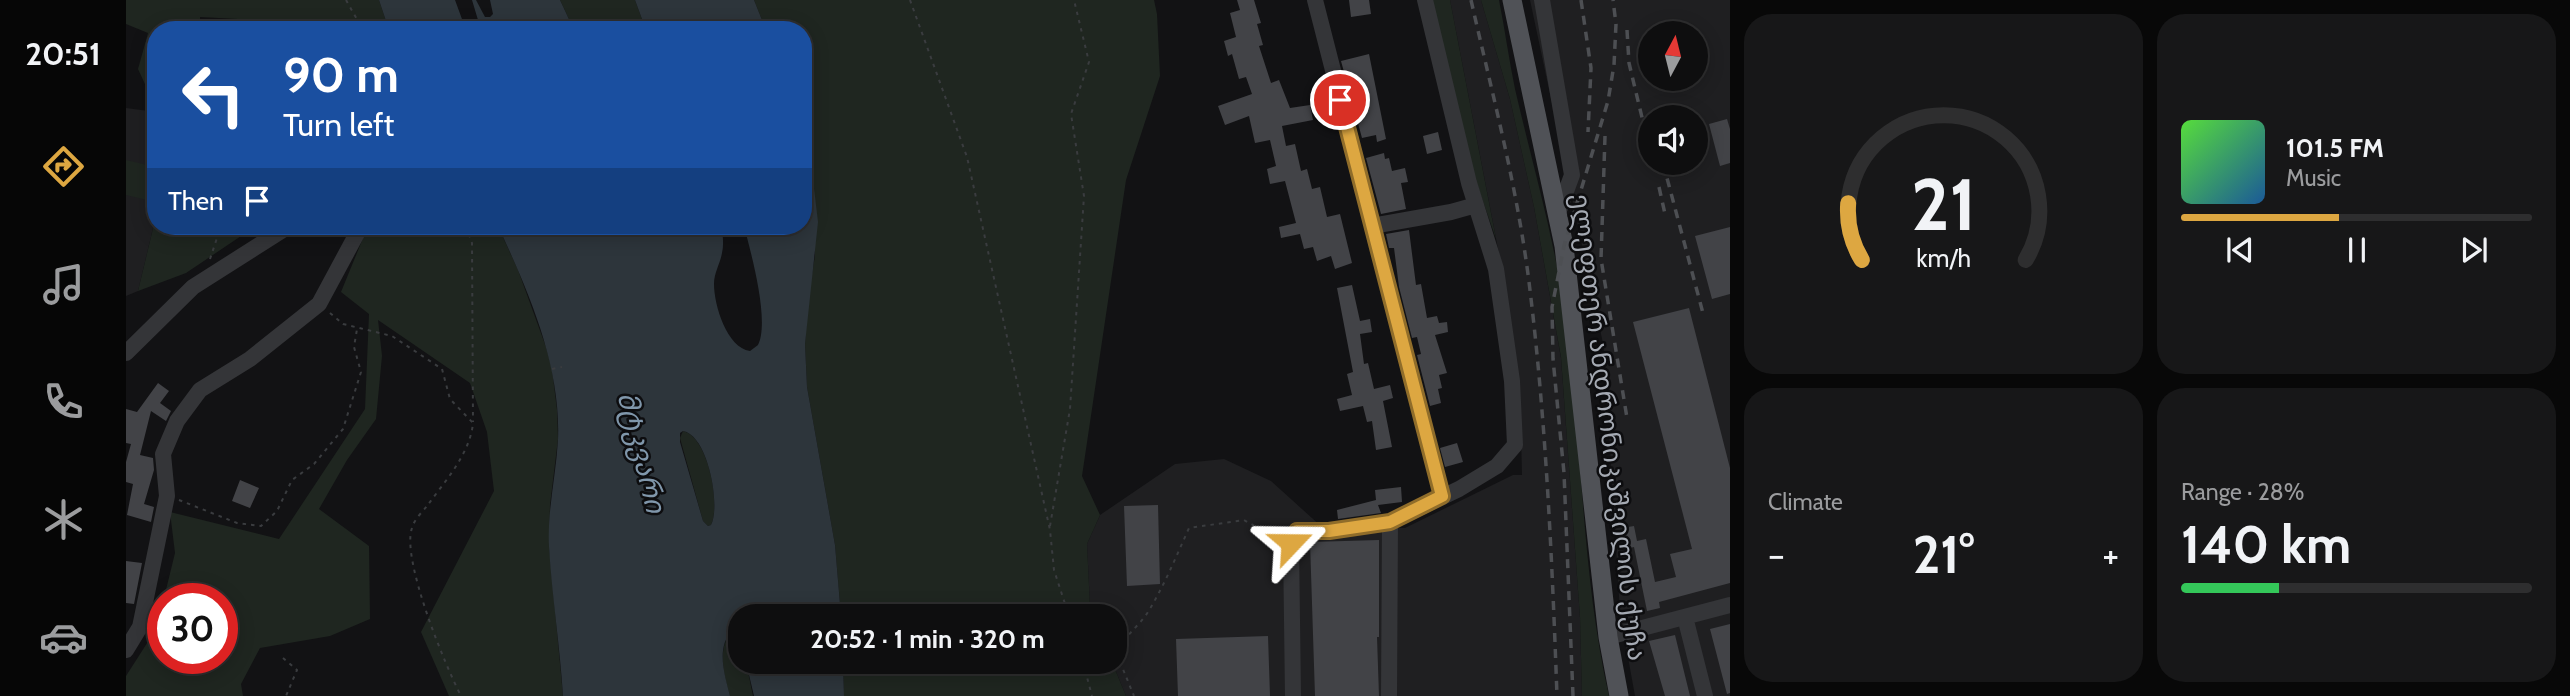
<!DOCTYPE html>
<html lang="en">
<head>
<meta charset="utf-8">
<style>
	body { margin:0; font-family:Cabin,"Noto Sans Georgian",sans-serif; background:#171718; color:#f1f3f6; height:100vh; display:flex; flex-direction:column; font-size:26px; white-space:nowrap }
	* { box-sizing:border-box; margin:0 }
	p { font-size:23px; color:#9b9c9e }
	.icon { flex:none; width:38px; height:38px; fill:none; stroke:currentColor; stroke-width:2; stroke-linecap:round; stroke-linejoin:round }
	.map { position:relative; flex:1; overflow:hidden }
	.details { display:flex; flex-direction:column; gap:14px; padding:14px; background:#080808; width:840px }
	.details>* { flex:none }
	.top-card { position:absolute; left:21px; top:21px; width:665px; height:214px; border-radius:28px; box-shadow:0 4px 18px #0003,0 0 0 2px #2e2e2f; background:#1a4fa0; color:#fff; overflow:hidden }
	.needle { width:46px; rotate:7deg }
	.tools { position:absolute; left:1512px; top:21px; display:grid; gap:14px }
	.tools a { display:grid; place-items:center; width:70px; height:70px; border-radius:50%; background:#0e0e0f; box-shadow:0 4px 18px #0003,0 0 0 2px #2e2e2f; font-size:35px }
	.speed { position:absolute; left:21px; top:583px; display:flex; gap:14px; font-size:35px; font-weight:700; text-align:center }
	.speed>* { display:grid; place-content:center; width:91px; height:91px; border-radius:50%; background:#0e0e0f; box-shadow:0 4px 18px #0003,0 0 0 2px #2e2e2f; line-height:1 }
	.speed .limit { border:10px solid #d22; background:#fff; color:#111 }
	.pin { position:absolute; display:grid; place-items:center; width:60px; height:60px; color:#fff; margin:-30px; border:4px solid #fff; border-radius:50%; box-shadow:0 2px 7px #0007 }
	.me { position:absolute; width:77px; margin:-38px; rotate:67deg; stroke-linejoin:round; filter:drop-shadow(0 0 5px #0008) }
	.turn { display:flex; align-items:center; gap:24px; height:147px; padding:0 21px; font-size:32px }
	.turn .icon { width:91px; height:91px; stroke-width:2.5 }
	.turn b { display:block; font-size:49px; line-height:60px }
	.then { display:flex; align-items:center; height:66px; padding:0 21px; background:#0003; gap:14px; font-size:26px }
	.big { font-size:52px; font-weight:700; line-height:1.1 }
	.details .widget { flex:1; display:flex; flex-direction:column; justify-content:center; gap:10px; min-width:0; padding:0 24px; border-radius:28px; background:#171718 }
	.details .dial { align-items:center; gap:0 }
	.dial svg { height:182px; overflow:visible; fill:none; stroke:#2e2e2f; stroke-width:7; stroke-linecap:round; text-anchor:middle }
	.dial text { fill:#f1f3f6; stroke:none }
	.song { display:flex; align-items:center; gap:21px }
	.cover { width:84px; height:84px; border-radius:10px; background:linear-gradient(135deg,hsl(110 70% 55%),hsl(210 70% 35%)) }
	.played { height:7px; border-radius:4px; background:linear-gradient(90deg,#dda741 45%,#2e2e2f 45%) }
	.keys { display:flex; justify-content:space-around; direction:ltr }
	.heat { display:flex; justify-content:space-between; align-items:center; font-size:38px; direction:ltr }
	.charge { height:10px; border-radius:5px; background:linear-gradient(90deg,#34c759 28%,#2e2e2f 0) }
	.details .tiles { flex:1; display:grid; gap:14px; grid-template-columns:repeat(2,1fr) }
	.trip { position:absolute; left:602px; top:604px; width:399px; height:70px; border-radius:28px; background:#0e0e0f; box-shadow:0 4px 18px #0003,0 0 0 2px #2e2e2f; font-weight:700; line-height:70px; text-align:center }
	main { display:flex; flex:1; min-height:0 }
	.menu { display:flex; flex-direction:column; width:126px; justify-content:space-around; align-items:center; background:#060606; color:#9b9c9e }
	.menu .icon { width:49px; height:49px }
	.menu .on { color:#dda741 }
	.menu b { font-size:32px; color:#f1f3f6 }
	.map>svg:first-child { display:block }
</style>
</head>
<body>
<main>
<nav class="menu">
<b>20:51</b>
<svg class="icon on" aria-label="directions" viewBox="0 0 24 24"><path d="M12 3l9 9-9 9-9-9zM9 14v-3h6M13 9l2 2-2 2"/></svg>
<svg class="icon" aria-label="music" viewBox="0 0 24 24"><path d="M9 18V5l10-2v13"/><circle cx="6" cy="18" r="3"/><circle cx="16" cy="16" r="3"/></svg>
<svg class="icon" aria-label="phone" viewBox="0 0 24 24"><path d="M5 4h4l2 5-3 2q2 4 5 5l2-3 5 2v4C11 20 4 13 5 4z"/></svg>
<svg class="icon" aria-label="climate" viewBox="0 0 24 24"><path d="M12 3v18M4 7l16 10M4 17L20 7"/></svg>
<svg class="icon" aria-label="car" viewBox="0 0 24 24"><path d="M5 17H2v-5l4-1 3-4h7l3 4 3 1v5h-3M9 17h6M6 11h13"/><circle cx="7" cy="17" r="2"/><circle cx="17" cy="17" r="2"/></svg>
</nav>
<div class="map">
<svg width="1604" height="696" viewBox="0 0 1604 696">
	<rect width="100%" height="100%" fill="#121214"/>
	<path fill="#1f1f21" fill-rule="evenodd" d="M1324,0H1355L1384,99L1408,207L1435,358L1454,617L1456,696H1000L986,662H989V616H968L964,607L961,544L974,515L1049,464L1098,459L1145,481L1197,528H1279L1387,475H1396L1395,435L1379,285Z
		M1404,0H1604V696H1509L1494,613L1478,348ZM1524,33H1570V79H1524ZM1524,117H1570V163H1524Z
		M0,108L30,112V216L12,291L0,296Z"/>
	<path fill="#1f2620" d="M0,0H253L263,30H139L132,20L74,17V30H30V108L12,69L22,33L0,24Z
		M434,0H509L520,30H448Z
		M628,0H1028L1031,14L1034,76L1000,180L956,476L974,515L961,544L964,607L968,616H715L709,545L681,387L679,344L682,298L689,256L688,188L677,141V30H640Z
		M1303,0H1324L1370,239L1350,181Z
		M1355,0H1373C1379,30 1383,60 1389,89C1407,167 1430,243 1440,322C1457,447 1455,573 1483,696H1456L1454,617L1435,357L1408,207L1384,99Z
		M0,160L30,167V180L25,201L0,195Z
		M30,216V226H130L60,273L12,291Z
		M242,226H372L392,270L420,347L426,369L431,410L432,439L424,505L423,546L437,696H323L295,632L368,491L361,432L344,383L252,320L256,356L250,419L221,460L193,509L243,546L244,619L204,636L134,648L115,684L117,696H0V676L32,626L37,606V658H96V598H38L49,553L44,512L153,539L239,409L243,314L215,292Z
		M557,431C582,436 595,505 585,525L582,526L577,521L554,438Z
		M612,629L614,630V662H620L627,696H604C598,675 590,647 607,630Z
		M717,662H986L1000,696H718Z"/>
	<path fill="#2d353b" fill-rule="evenodd" d="M253,0H329L340,30H263Z
		M346,0H350L359,17H364L367,14L364,0H434L448,30H355Z
		M509,0H628L640,30H520Z
		M677,141L688,188L692,222L679,344L681,387L709,545L715,616H614V630H607C589,647 599,675 604,696H437C434,646 426,597 423,547C421,511 430,476 432,440C435,365 403,293 372,226H595C597,235 598,244 596,253C594,264 588,273 588,284C588,305 601,348 624,351L632,345C644,321 625,253 618,226H677ZM557,431C582,435 595,506 585,525L582,526L577,521L554,442V433Z
		M620,662H717L718,696H628Z"/>
	<path fill="#424347" d="M1111,0H1128L1135,23L1131,24L1137,45L1133,46L1145,83L1153,80L1164,108L1184,105L1187,120L1156,126L1160,146L1169,144L1175,171L1181,169L1186,189L1194,187L1201,217L1214,214L1226,263L1209,269L1205,256L1191,261L1187,247L1178,249L1174,234L1155,238L1153,227L1170,223L1159,181L1144,184L1141,169L1150,166L1144,140L1129,143L1123,116L1099,125L1092,106L1126,94L1120,77L1113,79L1106,54L1102,56L1098,41L1110,37L1104,13L1114,10Z
		M1223,0H1243L1245,14L1225,17Z
		M1243,54L1260,139L1251,142L1250,135L1236,138L1215,61Z
		M1601,119L1604,129V163L1594,166L1583,124Z
		M1312,132L1316,150L1301,154L1297,136Z
		M1258,153L1259,159L1263,158L1266,171L1279,168L1282,182L1275,183L1280,209L1255,214L1240,158Z
		M1604,227V294L1586,299L1569,236Z
		M1283,230L1290,285L1295,284L1301,318L1311,316L1313,323L1321,322L1322,332L1309,335L1321,373L1313,375L1316,388L1312,389L1315,403L1304,406L1291,355L1295,354L1291,337L1286,338L1273,287L1268,248H1263L1260,234Z
		M1226,285L1234,321L1244,319L1246,332L1234,334L1238,364L1242,363L1248,389L1264,385L1267,398L1257,401L1266,447L1250,450L1246,421L1241,422L1237,406L1214,411L1211,399L1226,395L1221,374L1227,372L1211,288Z
		M1563,308L1604,468V583L1533,602L1534,608L1521,611L1508,547L1500,549L1496,528L1508,526L1511,541L1520,539L1529,582L1550,577L1544,554L1566,549L1507,322Z
		M32,383L43,391L34,403L45,411L40,421L25,411L14,455L27,458L28,470L18,504L28,507L25,522L1,515L7,484L0,482V462L5,444L0,443V409L11,412Z
		M1331,443L1337,462L1319,467L1314,448Z
		M114,480L133,488L124,508L106,501Z
		M1275,487L1276,502L1252,505L1255,513L1212,519L1211,510L1250,500L1249,490Z
		M1032,505L1034,584L1001,586L998,506Z
		M1253,540V637H1251L1253,696H1189L1184,542Z
		M0,561L16,563L8,604L0,603Z
		M1604,624V693L1601,694L1584,629Z
		M1549,635L1564,696H1539L1523,641Z
		M1142,636L1144,696H1052L1050,639Z"/>
	<g fill="none" stroke-linecap="round" stroke-linejoin="round">
		<path stroke="#3a3c3f" stroke-width="2" stroke-dasharray="3.5 5" stroke-linecap="butt" d="M220,0L237,30
			M784,0L841,157L924,530L928,570L943,616
			M340,226L346,243L347,422
			M84,259L91,238L101,226
			M204,313L217,324L266,336L316,369L324,399L347,423C344,454 319,481 301,506C296,512 288,520 286,528C275,559 319,665 335,696
			M426,369L436,367
			M53,500L111,523L135,526L151,511L166,480L188,464L217,429L235,372L228,347L231,329
			M924,526L944,409L958,196L945,114L963,62L948,0
			M992,657C995,637 1012,628 1022,612C1038,586 1050,557 1063,528L1118,520L1150,538
			M157,658L171,670L160,696
			M989,658L992,657L1008,696
			M957,662L966,696
			M961,671L982,662"/>
		<path stroke="#343538" stroke-width="16" d="M1189,0L1316,496
			M1416,0L1446,175L1432,213
			M1246,226L1325,212L1350,205
			M0,353L67,287L163,226
			M1559,617L1579,696
			M1482,637L1604,605
			M0,650L14,627L41,496L37,454L51,421L74,390L124,359L193,304L235,226
			M1167,696L1165,543L1171,531H1203L1264,522L1333,489L1371,466L1389,445L1386,381L1370,269L1343,183L1299,0
			M1263,696L1264,522"/>
		<path stroke="#505257" stroke-width="19" d="M1386,0L1438,246L1482,637L1493,696"/>
		<path stroke="#4d4f53" stroke-width="3.5" stroke-dasharray="9 7" stroke-linecap="butt" d="M1345,0C1366,93 1391,186 1403,282C1420,419 1426,558 1431,696
			M1455,0L1465,68L1462,132
			M1501,30L1503,63L1524,151
			M1479,136L1475,259L1501,418
			M1537,163L1578,317
			M1533,187L1539,214
			M1447,696L1438,473L1427,359L1426,307L1438,246L1482,101L1488,65L1490,24L1487,0"/>
	</g>
	<g fill="none" stroke-linecap="round" stroke-linejoin="round">
		<g stroke="#906d2a" stroke-width="18">
			<path id="route" d="M1165,543L1171,531H1203L1264,522L1316,496L1214,100"/>
		</g>
		<use href="#route" stroke="#dda741" stroke-width="12"/>
	</g>
	<g text-anchor="middle" stroke-width="5" stroke-linejoin="round" paint-order="stroke">
		<g font-size="26" fill="#a5aab3" stroke="#0d0d0f">
			<text transform="translate(1483 427) rotate(83)" y="9">ელეფთერ ანდრონიკაშვილის ქუჩა</text>
		</g>
		<g font-size="28" font-style="italic" fill="#8097ab" stroke="#0d0d0f">
			<text transform="translate(516 452) rotate(76)" y="10">მტკვარი</text>
		</g>
	</g>
</svg>
<div class="tools">
<a><svg class="needle" viewBox="-14 -14 28 28"><path d="M0-13l5 13h-10z" fill="#e53935"/><path d="M0 13l5-13h-10z" fill="#9b9c9e"/></svg></a>
<a><svg class="icon" aria-label="sound" viewBox="0 0 24 24"><path d="M4 9h4l5-4v14l-5-4H4zM17 9q2 3 0 6"/></svg></a>
</div>
<div class="speed"><div class="limit">30</div></div>
<div class="pin" style="left:1214px;top:100px;background:#d93025"><svg class="icon" aria-label="arrive" viewBox="0 0 24 24"><path d="M6 21V4h12l-3 4 3 4H6"/></svg></div>
<svg class="me" style="left:1165px;top:543px" viewBox="-20 -20 40 40"><path d="M0-17L14 15 0 8-14 15z" fill="#dda741" stroke="#fff" stroke-width="4"/></svg>
<div class="trip">20:52 · 1 min · 320 m</div>
<div class="top-card">
<div class="turn"><svg class="icon" aria-label="left" viewBox="0 0 24 24"><path d="M17 20v-9H6M10 6l-5 5 5 5"/></svg><div><b>90 m</b>Turn left</div></div>
<div class="then">Then<svg class="icon" aria-label="arrive" viewBox="0 0 24 24"><path d="M6 21V4h12l-3 4 3 4H6"/></svg></div>
</div>
</div>
<section class="details">
<div class="tiles">
<div class="widget dial"><svg viewBox="0 0 100 80">
<path d="M14 69A42 42 0 1 1 86 69"/>
<path d="M14 69A42 42 0 0 1 8 44" stroke="#dda741"/>
<text x="50" y="56" font-size="32" font-weight="700">21</text>
<text x="50" y="72" font-size="11">km/h</text>
</svg></div>
<div class="widget">
<div class="song"><i class="cover"></i><div><b>101.5 FM</b><p>Music</p></div></div>
<div class="played"></div>
<div class="keys"><svg class="icon" aria-label="previous" viewBox="0 0 24 24"><path d="M18 5L8 12l10 7zM5 5v14"/></svg><svg class="icon" aria-label="pause" viewBox="0 0 24 24"><path d="M8 5v14M16 5v14"/></svg><svg class="icon" aria-label="next" viewBox="0 0 24 24"><path d="M6 5l10 7-10 7zM19 5v14"/></svg></div>
</div>
<div class="widget"><p>Climate</p>
<div class="heat"><a>−</a><b class="big">21°</b><a>+</a></div>
</div>
<div class="widget"><p>Range · 28%</p><b class="big">140 km</b><div class="charge"></div></div>
</div>
</section>
</main>
</body>
</html>
